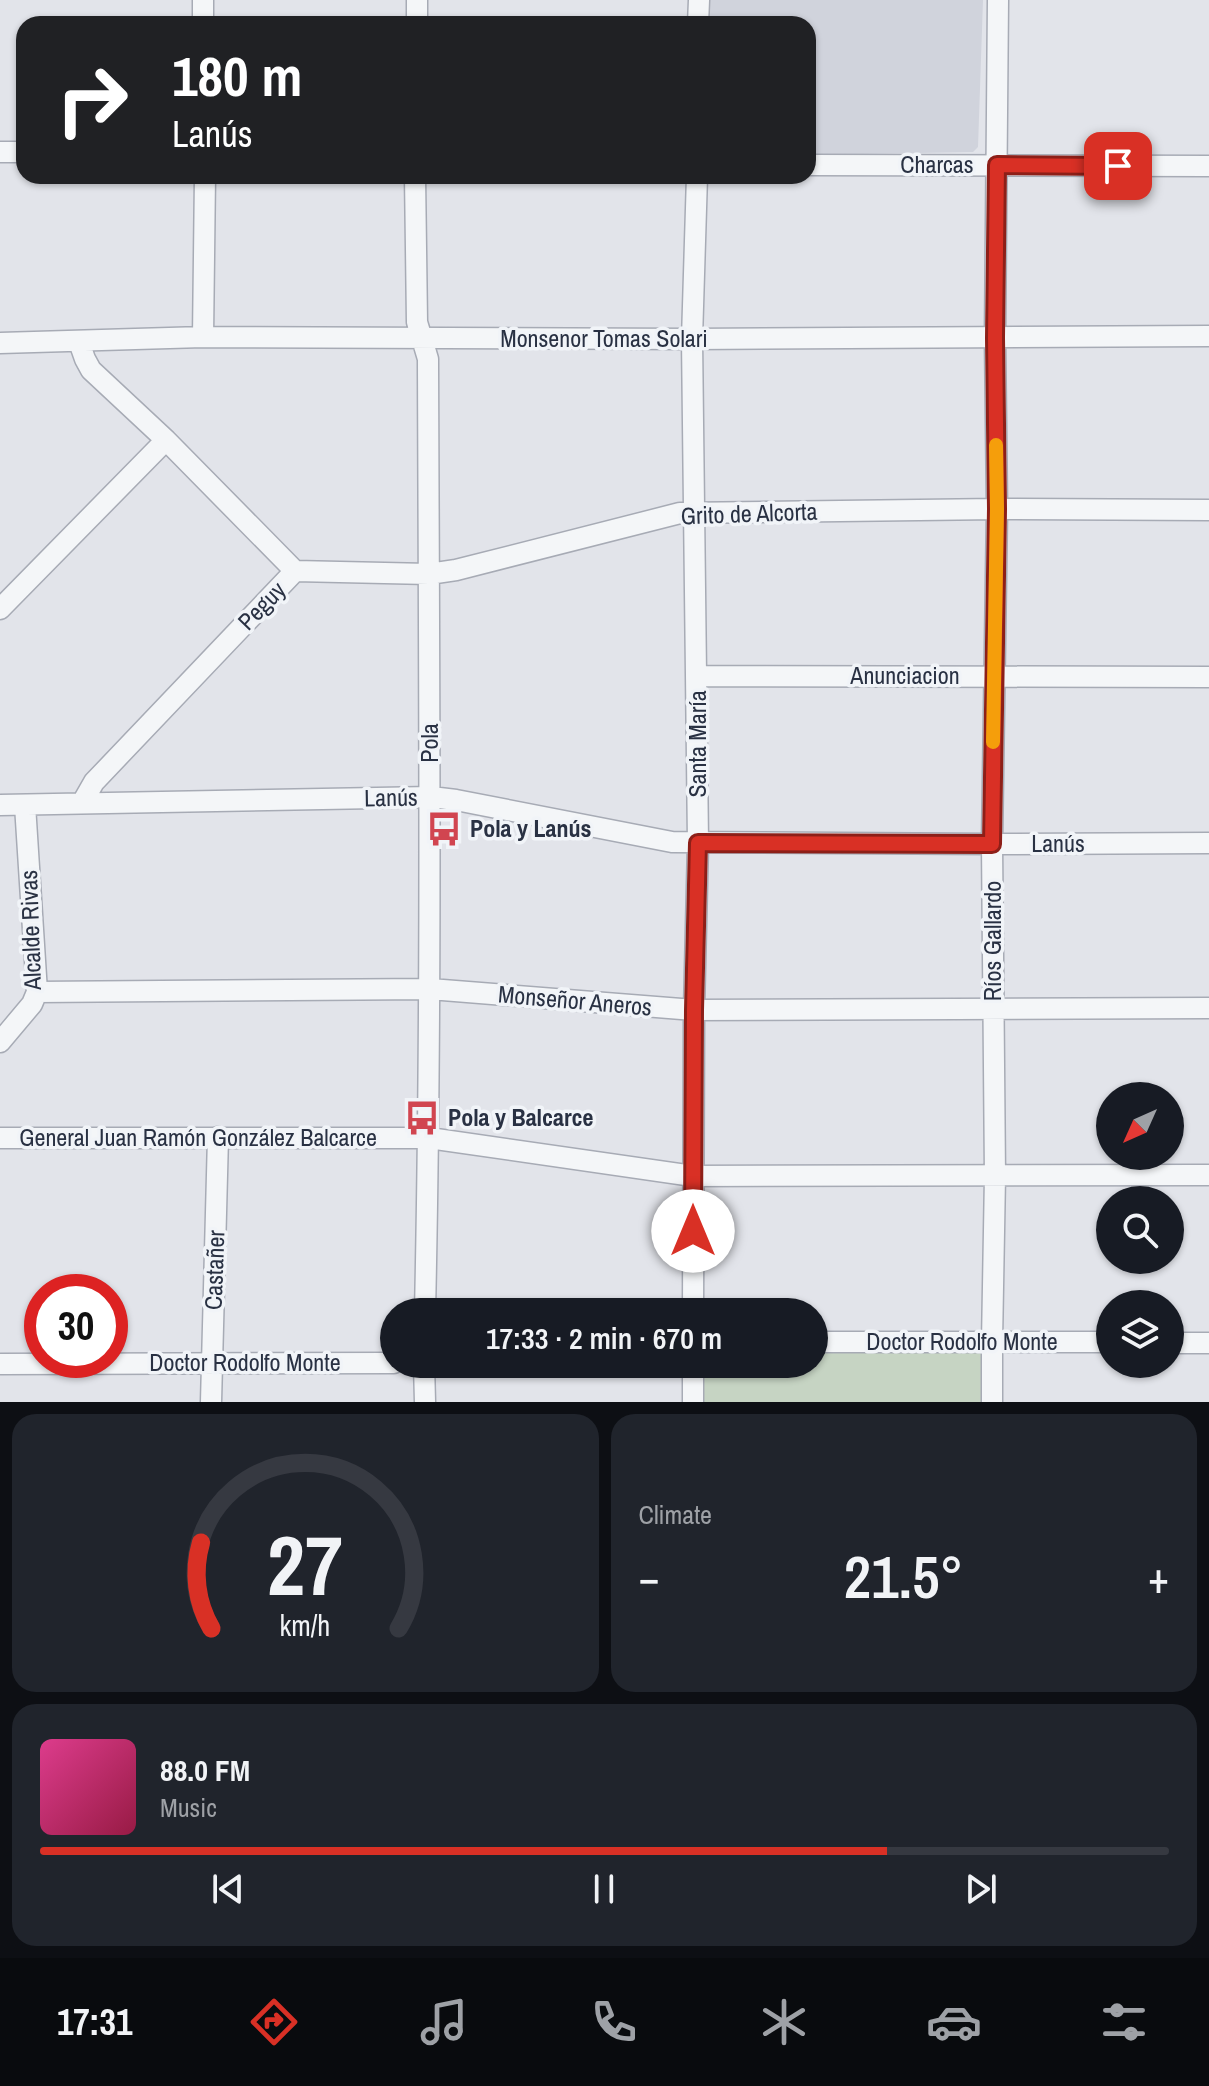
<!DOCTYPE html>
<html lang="en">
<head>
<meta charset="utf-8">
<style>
	body { margin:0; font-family:"Archivo Narrow",sans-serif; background:#20242c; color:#f1f3f6; height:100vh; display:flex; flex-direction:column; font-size:30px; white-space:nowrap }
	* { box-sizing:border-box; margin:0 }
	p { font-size:26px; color:#9ea1a6 }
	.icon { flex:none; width:44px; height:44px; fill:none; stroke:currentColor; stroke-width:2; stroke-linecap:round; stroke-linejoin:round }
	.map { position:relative; height:1402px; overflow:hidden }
	.sheet { display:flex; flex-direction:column; gap:12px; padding:12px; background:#0d0f14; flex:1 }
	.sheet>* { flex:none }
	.banner { position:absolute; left:16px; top:16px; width:800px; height:168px; border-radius:24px; box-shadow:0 2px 6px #0004; background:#202124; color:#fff; overflow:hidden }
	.needle { width:52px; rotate:225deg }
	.fabs { position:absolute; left:1096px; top:1082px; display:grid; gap:16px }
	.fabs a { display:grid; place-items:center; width:88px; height:88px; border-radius:50%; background:#171b24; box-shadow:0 2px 6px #0004; font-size:40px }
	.speed { position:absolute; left:24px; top:1274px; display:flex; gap:16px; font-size:40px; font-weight:700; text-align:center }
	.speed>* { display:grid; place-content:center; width:104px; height:104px; border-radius:50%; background:#171b24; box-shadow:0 2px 6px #0004; line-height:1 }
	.speed .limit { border:12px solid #d22; background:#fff; color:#111 }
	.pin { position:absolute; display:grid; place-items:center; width:68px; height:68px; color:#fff; margin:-34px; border-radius:16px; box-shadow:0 4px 12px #0006 }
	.me { position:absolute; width:88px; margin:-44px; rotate:0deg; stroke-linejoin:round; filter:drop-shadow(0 0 6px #0008) }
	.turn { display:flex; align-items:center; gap:28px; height:168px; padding:0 24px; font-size:36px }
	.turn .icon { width:104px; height:104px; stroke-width:2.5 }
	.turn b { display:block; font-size:56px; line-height:68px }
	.big { font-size:60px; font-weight:600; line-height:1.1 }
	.sheet .card { flex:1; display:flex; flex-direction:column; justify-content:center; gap:12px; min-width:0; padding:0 28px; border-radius:24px; background:#20242c }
	.sheet .dial { align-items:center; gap:0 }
	.dial svg { height:208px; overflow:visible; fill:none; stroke:#363941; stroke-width:7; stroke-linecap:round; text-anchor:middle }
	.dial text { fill:#f1f3f6; stroke:none }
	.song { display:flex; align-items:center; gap:24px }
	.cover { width:96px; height:96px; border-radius:12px; background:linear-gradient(135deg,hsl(330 70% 55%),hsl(340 70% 35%)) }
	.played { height:8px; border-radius:4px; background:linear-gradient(90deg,#d93025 75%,#363941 75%) }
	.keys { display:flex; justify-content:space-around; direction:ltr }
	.heat { display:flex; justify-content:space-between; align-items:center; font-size:44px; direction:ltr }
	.sheet .tiles { flex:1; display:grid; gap:12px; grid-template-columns:1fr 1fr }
	.card:last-child { grid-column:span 2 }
	.trip { position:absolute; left:380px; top:1298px; width:448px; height:80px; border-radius:40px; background:#171b24; box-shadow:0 2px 6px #0004; font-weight:600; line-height:80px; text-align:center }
	.tabs { display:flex; height:128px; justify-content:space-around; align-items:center; background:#090b0e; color:#9ea1a6 }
	.tabs .icon { width:56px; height:56px }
	.tabs .active { color:#d93025 }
	.tabs b { font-size:36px; color:#f1f3f6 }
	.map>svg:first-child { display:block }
</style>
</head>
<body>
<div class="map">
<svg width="1209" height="1402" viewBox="0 0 1209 1402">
	<rect width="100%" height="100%" fill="#e2e4ea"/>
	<path fill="#d0d3dc" d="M710,0H983L978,147L973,152L808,155V24H710Z"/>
	<path fill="#c6d4c3" d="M814,1342H992V1402H693V1364H814Z"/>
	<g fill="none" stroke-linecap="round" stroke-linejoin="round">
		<g stroke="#a7abb5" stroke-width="23">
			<path id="minor" d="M203,0V24
				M417,24V0
				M698,24L699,0
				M0,152H24
				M808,165L1209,166
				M415,176L417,322L428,359C429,677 432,994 425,1312
				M203,337L205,176
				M79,342L85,359L91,370L166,440L295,571
				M0,343L203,337L692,339L1209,336
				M295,571L429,574L456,570L680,513L997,509L1209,510
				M0,609L166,440
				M697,676L1209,677
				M82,803L94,782L295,571
				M0,805L431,797L456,800L672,842L992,844L1209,843
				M37,992L430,989L694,1010L1209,1008
				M0,1042L32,1004L37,992L25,805
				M0,1138H429L693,1176L1209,1175
				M693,1312L694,1010L698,843L692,339L697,176
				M814,1342H1110
				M1170,1343H1209
				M0,1364L394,1363
				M424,1364L425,1402
				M693,1364V1402
				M211,1402L218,1137
				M992,1402V1342L995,1176L992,844L997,509L995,338L998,0"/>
		</g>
		<use href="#minor" stroke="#f4f6f8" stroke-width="20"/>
	</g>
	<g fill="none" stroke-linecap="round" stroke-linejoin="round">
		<g stroke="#8d1f18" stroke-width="20">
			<path id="route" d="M693,1231L694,1010L698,843L992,844L997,509L995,338L997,165L1118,166"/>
		</g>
		<use href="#route" stroke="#d93025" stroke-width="14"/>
		<path stroke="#f59e0b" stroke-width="14" d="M993,742L997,509L996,445"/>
	</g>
	<defs>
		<g id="bus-bare" transform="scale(2.76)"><path d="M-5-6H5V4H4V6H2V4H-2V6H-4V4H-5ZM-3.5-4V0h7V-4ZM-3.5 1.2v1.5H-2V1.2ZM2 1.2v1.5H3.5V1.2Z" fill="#d14550" stroke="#f1f4f8" stroke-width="2.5" paint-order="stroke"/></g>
	</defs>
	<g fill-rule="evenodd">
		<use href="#bus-bare" x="444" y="829"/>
		<use href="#bus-bare" x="422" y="1118"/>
	</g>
	<g text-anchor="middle" stroke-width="7" stroke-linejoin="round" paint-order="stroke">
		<g font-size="24" fill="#293143" stroke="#f1f4f8">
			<text x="937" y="173">Charcas</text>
			<text x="604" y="347">Monsenor Tomas Solari</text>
			<text transform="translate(749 514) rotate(-2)" y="8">Grito de Alcorta</text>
			<text transform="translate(262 606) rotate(-46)" y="8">Peguy</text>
			<text x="905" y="684">Anunciacion</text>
			<text transform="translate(430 743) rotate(-90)" y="8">Pola</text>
			<text transform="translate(698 744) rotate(-90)" y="8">Santa María</text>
			<text transform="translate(391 798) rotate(-1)" y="8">Lanús</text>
			<text x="1058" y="852">Lanús</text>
			<text transform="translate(31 930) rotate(-92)" y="8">Alcalde Rivas</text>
			<text transform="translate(993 941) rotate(-90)" y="8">Ríos Gallardo</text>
			<text transform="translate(575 1001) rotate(5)" y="8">Monseñor Aneros</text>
			<text x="198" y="1146">General Juan Ramón González Balcarce</text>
			<text transform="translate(215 1270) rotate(-88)" y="8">Castañer</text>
			<text x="962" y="1350">Doctor Rodolfo Monte</text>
			<text x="245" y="1371">Doctor Rodolfo Monte</text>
		</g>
		<g font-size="24" font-weight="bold" fill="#293143" stroke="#f1f4f8" text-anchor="start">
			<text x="470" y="837">Pola y Lanús</text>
			<text x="448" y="1126">Pola y Balcarce</text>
		</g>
	</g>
</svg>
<div class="fabs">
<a><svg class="needle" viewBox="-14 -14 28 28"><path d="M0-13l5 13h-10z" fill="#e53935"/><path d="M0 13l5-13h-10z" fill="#9ea1a6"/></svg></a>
<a><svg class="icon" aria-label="search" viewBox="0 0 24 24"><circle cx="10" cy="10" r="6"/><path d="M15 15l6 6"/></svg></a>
<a><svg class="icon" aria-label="layers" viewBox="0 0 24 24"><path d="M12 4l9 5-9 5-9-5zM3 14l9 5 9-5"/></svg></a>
</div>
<div class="speed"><div class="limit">30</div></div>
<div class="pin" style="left:1118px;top:166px;background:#d93025"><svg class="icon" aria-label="arrive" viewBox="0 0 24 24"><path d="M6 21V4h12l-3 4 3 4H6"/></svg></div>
<svg class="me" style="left:693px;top:1231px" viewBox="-20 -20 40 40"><circle r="19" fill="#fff"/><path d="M0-13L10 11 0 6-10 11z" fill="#d93025"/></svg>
<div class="trip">17:33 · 2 min · 670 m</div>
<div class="banner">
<div class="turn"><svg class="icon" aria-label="right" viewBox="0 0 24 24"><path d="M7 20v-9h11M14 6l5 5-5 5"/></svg><div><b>180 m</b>Lanús</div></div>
</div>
</div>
<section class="sheet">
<div class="tiles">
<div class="card dial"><svg viewBox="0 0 100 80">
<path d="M14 69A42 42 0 1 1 86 69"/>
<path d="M14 69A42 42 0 0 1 10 36" stroke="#d93025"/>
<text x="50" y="56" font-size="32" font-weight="700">27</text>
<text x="50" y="72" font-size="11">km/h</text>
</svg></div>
<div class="card"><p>Climate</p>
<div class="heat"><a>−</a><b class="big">21.5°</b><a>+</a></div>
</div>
<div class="card">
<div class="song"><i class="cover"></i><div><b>88.0 FM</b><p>Music</p></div></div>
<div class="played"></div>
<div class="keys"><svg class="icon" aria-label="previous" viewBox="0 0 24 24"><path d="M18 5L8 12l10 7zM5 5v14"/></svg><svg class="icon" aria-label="pause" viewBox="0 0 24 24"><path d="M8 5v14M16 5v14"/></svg><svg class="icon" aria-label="next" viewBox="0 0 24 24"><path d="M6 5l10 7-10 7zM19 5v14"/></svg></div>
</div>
</div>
</section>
<nav class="tabs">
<b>17:31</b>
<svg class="icon active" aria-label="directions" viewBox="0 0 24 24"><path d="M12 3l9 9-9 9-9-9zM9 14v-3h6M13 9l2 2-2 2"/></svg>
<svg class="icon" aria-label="music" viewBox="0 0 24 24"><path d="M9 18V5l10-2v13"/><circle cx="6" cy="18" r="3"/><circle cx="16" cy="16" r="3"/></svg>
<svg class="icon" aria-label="phone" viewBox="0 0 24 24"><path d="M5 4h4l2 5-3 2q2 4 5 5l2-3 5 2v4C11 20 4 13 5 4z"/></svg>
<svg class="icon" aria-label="climate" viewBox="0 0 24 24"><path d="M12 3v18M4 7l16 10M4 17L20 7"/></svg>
<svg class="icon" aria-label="car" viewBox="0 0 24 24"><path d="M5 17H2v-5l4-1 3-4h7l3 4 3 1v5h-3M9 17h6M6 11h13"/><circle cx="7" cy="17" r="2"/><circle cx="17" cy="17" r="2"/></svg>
<svg class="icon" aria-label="filters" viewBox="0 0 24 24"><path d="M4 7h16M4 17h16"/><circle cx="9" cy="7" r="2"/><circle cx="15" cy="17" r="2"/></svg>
</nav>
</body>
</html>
